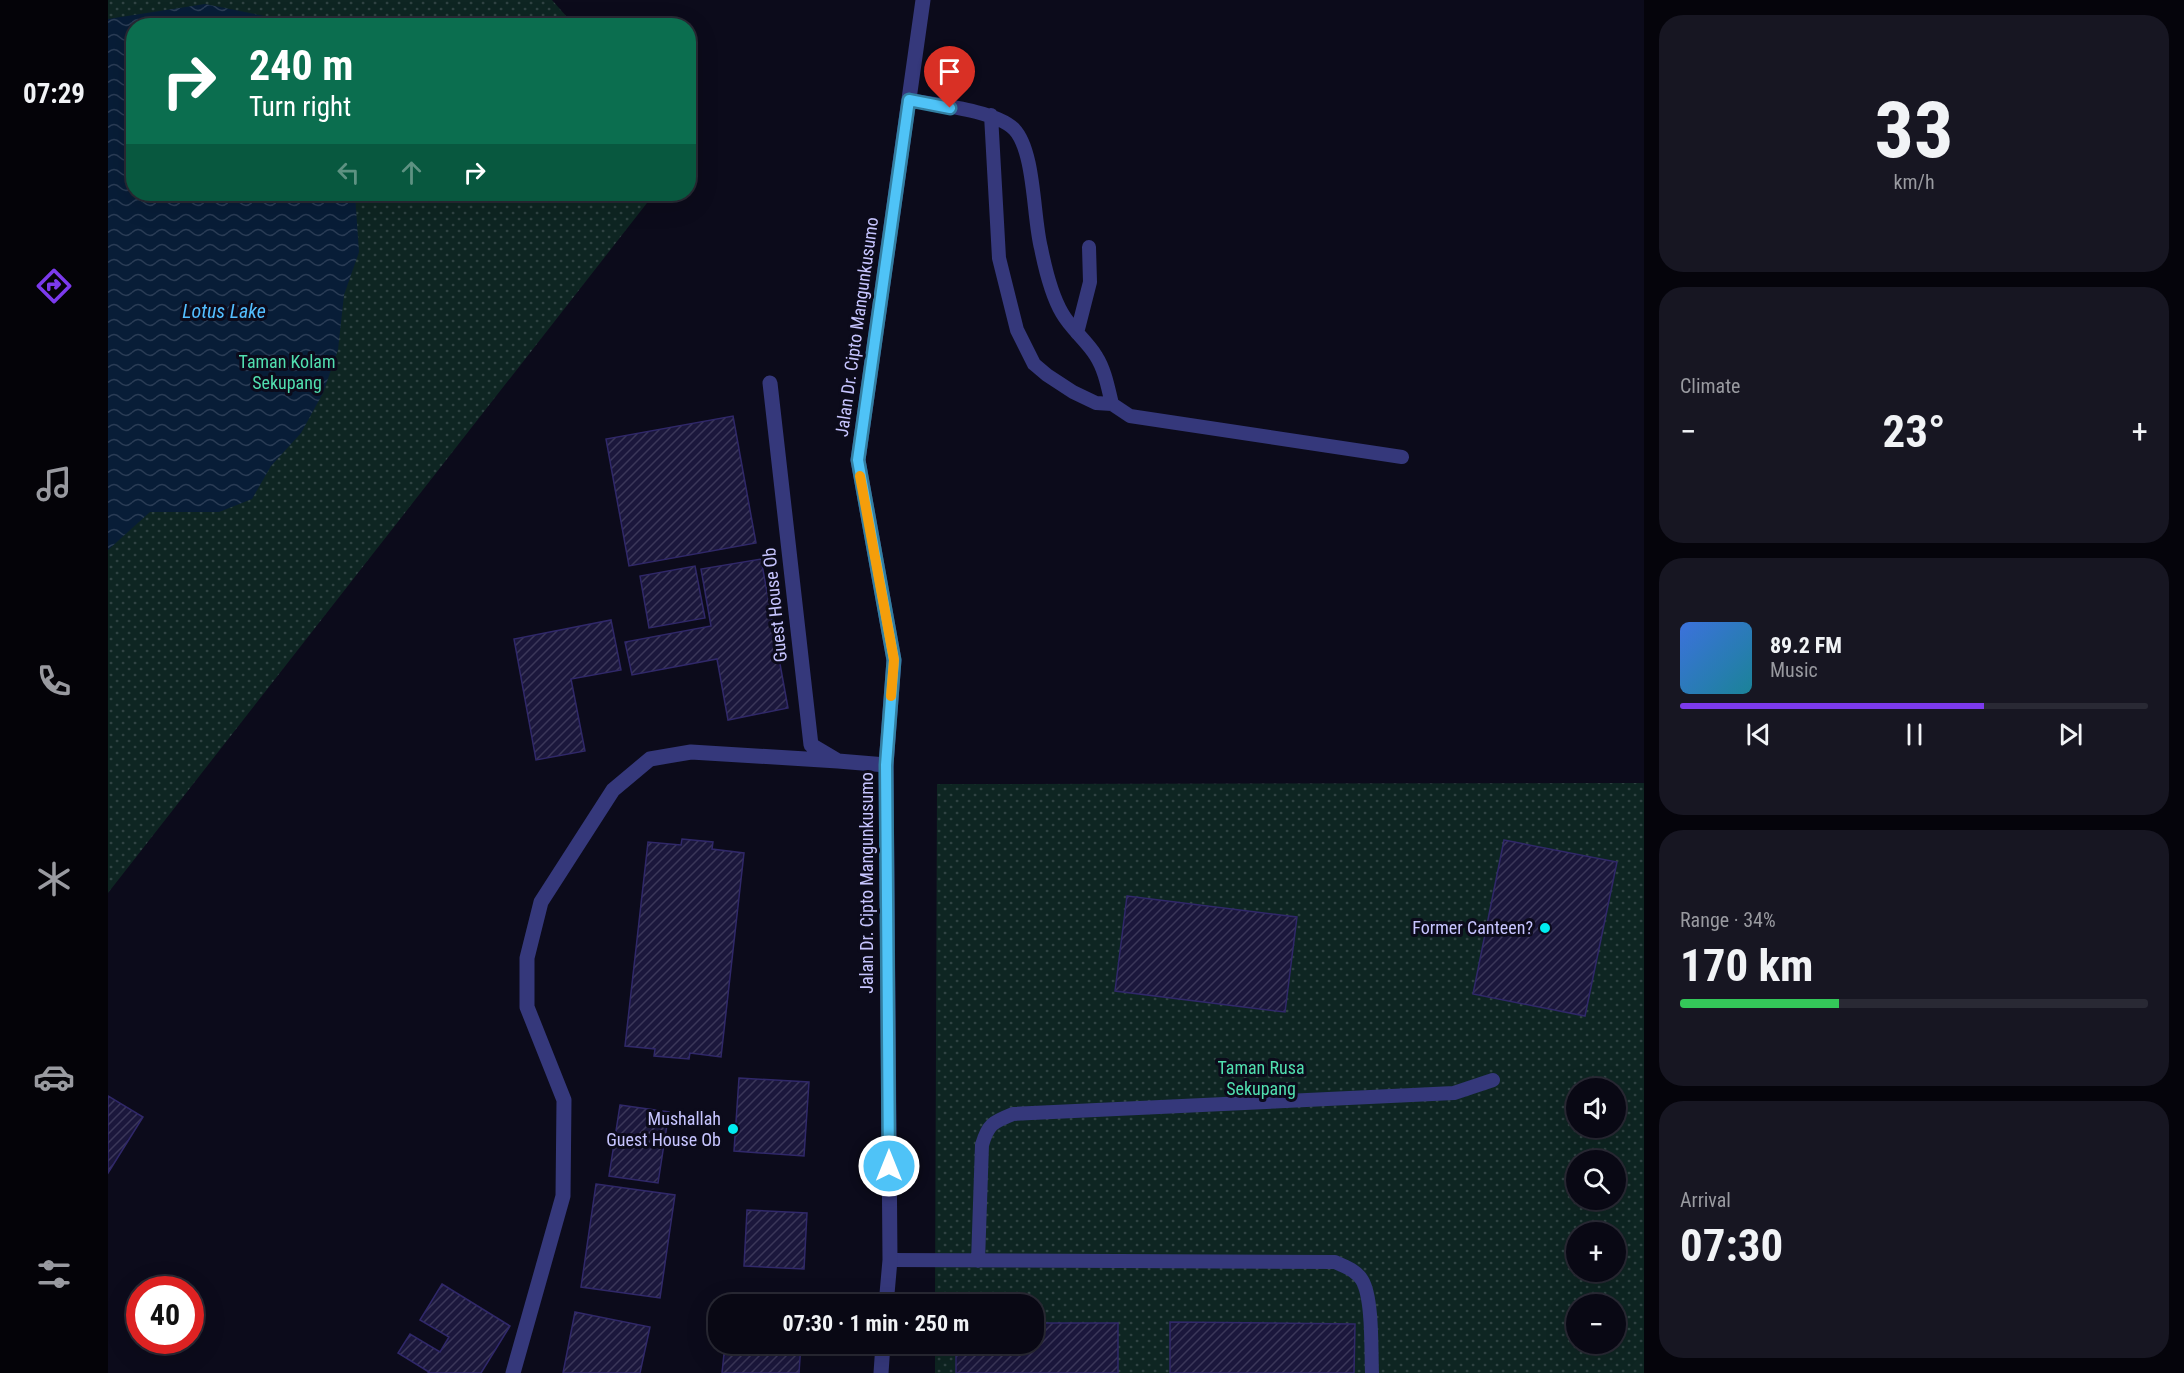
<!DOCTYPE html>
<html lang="en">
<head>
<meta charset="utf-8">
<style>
	body { margin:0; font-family:"Roboto Condensed",sans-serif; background:#171622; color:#f1f3f6; height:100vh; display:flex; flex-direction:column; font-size:22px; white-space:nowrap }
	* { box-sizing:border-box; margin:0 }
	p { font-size:20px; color:#999aa0 }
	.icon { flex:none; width:33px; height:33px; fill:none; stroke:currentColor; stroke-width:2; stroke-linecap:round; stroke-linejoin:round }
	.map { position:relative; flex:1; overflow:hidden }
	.drawer { display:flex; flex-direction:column; gap:15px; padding:15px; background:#05040b; width:540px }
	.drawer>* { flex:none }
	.guide { position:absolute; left:18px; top:18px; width:570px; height:183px; border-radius:24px; box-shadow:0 6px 24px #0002,0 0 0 2px #292934; background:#0b6e4f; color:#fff; overflow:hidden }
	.tools { position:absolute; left:1458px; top:1078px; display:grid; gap:12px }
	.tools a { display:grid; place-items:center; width:60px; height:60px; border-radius:50%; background:#090814; box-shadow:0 6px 24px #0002,0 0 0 2px #292934; font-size:30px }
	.speed { position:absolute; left:18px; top:1276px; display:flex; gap:12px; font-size:30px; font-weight:700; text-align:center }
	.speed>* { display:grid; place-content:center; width:78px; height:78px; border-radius:50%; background:#090814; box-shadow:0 6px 24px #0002,0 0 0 2px #292934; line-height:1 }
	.speed .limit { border:9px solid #d22; background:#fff; color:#111 }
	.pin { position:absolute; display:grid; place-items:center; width:51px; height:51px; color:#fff; margin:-62px -26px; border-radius:50% 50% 50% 0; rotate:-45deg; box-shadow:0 0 6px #0007 }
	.pin .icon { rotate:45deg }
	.me { position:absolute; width:66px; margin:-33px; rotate:0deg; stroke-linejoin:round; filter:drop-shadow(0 0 4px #0008) }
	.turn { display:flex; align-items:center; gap:21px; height:126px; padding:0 24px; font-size:27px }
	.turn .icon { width:78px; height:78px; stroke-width:2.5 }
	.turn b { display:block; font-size:42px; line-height:51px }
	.lanes { display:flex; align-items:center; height:57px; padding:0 24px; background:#0003; justify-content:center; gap:30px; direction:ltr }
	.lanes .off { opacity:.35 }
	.big { font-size:45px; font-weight:700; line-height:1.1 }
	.drawer .card { flex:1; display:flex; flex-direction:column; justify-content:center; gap:9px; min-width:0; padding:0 21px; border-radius:24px; background:#171622 }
	.drawer .dial { align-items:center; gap:0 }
	.dial b { font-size:78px; line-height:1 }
	.song { display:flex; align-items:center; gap:18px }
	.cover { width:72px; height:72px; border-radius:9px; background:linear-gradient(135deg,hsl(220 70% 55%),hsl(190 70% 35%)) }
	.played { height:6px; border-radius:3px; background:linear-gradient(90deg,#7c3aed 65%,#292934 65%) }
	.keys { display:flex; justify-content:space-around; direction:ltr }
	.heat { display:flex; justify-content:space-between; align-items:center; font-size:33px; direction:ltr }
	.charge { height:9px; border-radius:4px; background:linear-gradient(90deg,#34c759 34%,#292934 0) }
	.trip { position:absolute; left:600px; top:1294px; width:336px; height:60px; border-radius:24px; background:#090814; box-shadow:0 6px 24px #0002,0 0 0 2px #292934; font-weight:700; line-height:60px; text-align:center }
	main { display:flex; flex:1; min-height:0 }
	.dock { display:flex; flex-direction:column; width:108px; justify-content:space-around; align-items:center; background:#040308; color:#999aa0 }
	.dock .icon { width:42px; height:42px }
	.dock .current { color:#7c3aed }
	.dock b { font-size:27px; color:#f1f3f6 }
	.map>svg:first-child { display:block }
</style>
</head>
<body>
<main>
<nav class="dock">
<b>07:29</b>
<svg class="icon current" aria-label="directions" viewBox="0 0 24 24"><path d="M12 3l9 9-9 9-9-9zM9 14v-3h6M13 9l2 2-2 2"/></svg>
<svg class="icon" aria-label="music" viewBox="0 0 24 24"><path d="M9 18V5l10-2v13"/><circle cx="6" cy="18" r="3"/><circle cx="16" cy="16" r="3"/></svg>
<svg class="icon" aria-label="phone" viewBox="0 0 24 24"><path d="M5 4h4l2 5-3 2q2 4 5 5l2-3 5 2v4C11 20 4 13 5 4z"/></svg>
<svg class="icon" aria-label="climate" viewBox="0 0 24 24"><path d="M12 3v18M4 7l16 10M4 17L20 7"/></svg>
<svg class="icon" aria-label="car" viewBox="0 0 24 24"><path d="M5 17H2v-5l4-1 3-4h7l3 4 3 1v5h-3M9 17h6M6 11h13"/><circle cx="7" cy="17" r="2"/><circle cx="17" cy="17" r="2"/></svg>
<svg class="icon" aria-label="filters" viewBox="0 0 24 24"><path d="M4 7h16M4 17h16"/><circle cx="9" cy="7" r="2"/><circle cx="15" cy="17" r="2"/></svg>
</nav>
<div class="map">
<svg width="1536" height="1373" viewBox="0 0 1536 1373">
	<defs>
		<pattern id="park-dots" width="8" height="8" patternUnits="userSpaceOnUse" patternTransform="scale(1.5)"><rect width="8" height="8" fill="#0e2522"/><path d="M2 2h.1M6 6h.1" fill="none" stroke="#304343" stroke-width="1.8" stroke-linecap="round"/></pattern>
		<pattern id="water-waves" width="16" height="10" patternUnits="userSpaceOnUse" patternTransform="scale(1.5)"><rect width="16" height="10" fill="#081d37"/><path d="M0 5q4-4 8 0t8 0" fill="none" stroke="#2a3c55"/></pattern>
		<pattern id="building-hatch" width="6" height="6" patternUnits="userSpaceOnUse" patternTransform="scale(1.5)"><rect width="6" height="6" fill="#1b173c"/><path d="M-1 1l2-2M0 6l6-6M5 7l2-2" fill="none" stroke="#3b3759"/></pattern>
	</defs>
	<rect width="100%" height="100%" fill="#0c0b1b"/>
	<path fill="url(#park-dots)" fill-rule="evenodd" d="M0,0H444L466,25L26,26V194H546L0,893Z
		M1536,783V1373H827V1344H926V1305H827L829,784ZM1468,1089H1508V1128H1468ZM1468,1161H1508V1200H1468ZM1468,1233H1508V1272H1468ZM1468,1305H1508V1344H1468Z"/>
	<path fill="url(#water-waves)" d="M97,4L161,17L173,25L26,26V194H247L251,252L236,295L230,350L215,393L193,433L163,466L144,499L111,512H42L0,550V19Z"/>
	<path fill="url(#building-hatch)" stroke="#302869" stroke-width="1.5" d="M625,416L648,543L521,566L498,439Z
		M653,559L680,708L620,720L609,659L524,675L517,642L603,626L593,569Z
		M587,566L597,618L541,628L532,576Z
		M503,620L513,670L463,679L477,751L428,760L406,639Z
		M574,839L605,842L604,849L636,853L613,1057L582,1053L581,1059L546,1056L547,1049L517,1046L540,842L573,845Z
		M1396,840L1509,862L1477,1016L1365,994Z
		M1019,896L1189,917L1177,1012L1007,991Z
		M631,1078L701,1082L696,1156L626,1151Z
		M0,1096L35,1117L0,1173Z
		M512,1105L561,1112L550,1183L501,1176Z
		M488,1184L567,1195L552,1298L473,1287Z
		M639,1210L699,1213L696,1269L636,1266Z
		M334,1284L402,1326L373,1373H320L321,1372L290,1353L302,1334L332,1352L341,1337L312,1320Z
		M467,1312L542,1327L532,1373H455Z
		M1062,1322L1247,1324L1246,1373H1062Z
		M926,1323H1010V1373H848V1344H926Z
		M617,1344H693L691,1373H614Z"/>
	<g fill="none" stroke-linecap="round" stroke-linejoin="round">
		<path stroke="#35387b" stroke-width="14" d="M801,100C828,105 887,110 906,129C927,151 925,217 933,248C937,268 944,296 954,313C963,329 979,341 988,356C997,370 1000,388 1004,404L1022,416L1294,457
			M883,115L891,258L909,330L926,364L939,375L965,392L988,403L1004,404
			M969,333L982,282L981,247
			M782,1260L1227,1262C1237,1267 1248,1270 1254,1280C1265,1298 1263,1351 1264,1373
			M870,1261L874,1145C880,1124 885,1122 905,1114L1346,1093L1385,1080"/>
		<path stroke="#35387b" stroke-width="15" d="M662,383L703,745L730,761L778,765
			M405,1373L455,1196L456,1100L419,1007V958L433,902L505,790L542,759L583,752L730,761"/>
		<path stroke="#35387b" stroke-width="15" d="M778,1305L782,1260L778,765L786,660L750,460L815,0
			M773,1373L775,1344"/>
	</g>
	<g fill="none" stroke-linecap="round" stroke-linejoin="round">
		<g stroke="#337fa1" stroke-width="15">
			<path id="route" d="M781,1166L778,765L786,660L750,460L801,100L842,108"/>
		</g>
		<use href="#route" stroke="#4fc3f7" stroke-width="10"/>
		<path stroke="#f59e0b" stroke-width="10" d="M752,476L786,660L783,696"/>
	</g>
	<g fill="#00ecf0" stroke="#0c0b1b" stroke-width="2">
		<circle cx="1437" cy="928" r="6"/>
		<circle cx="625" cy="1129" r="6"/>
	</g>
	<g text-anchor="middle" stroke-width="6" stroke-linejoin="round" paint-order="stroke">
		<g font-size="18" fill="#c7c5ff" stroke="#0c0b1b">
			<text transform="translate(749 327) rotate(-82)" y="6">Jalan Dr. Cipto Mangunkusumo</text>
			<text transform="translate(667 605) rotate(-96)" y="6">Guest House Ob</text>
			<text transform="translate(759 883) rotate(-90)" y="6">Jalan Dr. Cipto Mangunkusumo</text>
		</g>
		<g font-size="18" fill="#51dfaf" stroke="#0c0b1b">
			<text x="179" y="368">Taman Kolam<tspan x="179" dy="21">Sekupang</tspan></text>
			<text x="1153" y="1074">Taman Rusa<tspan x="1153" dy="21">Sekupang</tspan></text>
		</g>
		<g font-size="18" fill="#c7c5ff" stroke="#0c0b1b" text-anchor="end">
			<text x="1425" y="934">Former Canteen?</text>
			<text x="613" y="1125">Mushallah<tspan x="613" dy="21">Guest House Ob</tspan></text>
		</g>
		<g font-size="20" font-style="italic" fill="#53beff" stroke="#0c0b1b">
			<text x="116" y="318">Lotus Lake</text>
		</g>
	</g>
</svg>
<div class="tools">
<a><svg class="icon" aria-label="sound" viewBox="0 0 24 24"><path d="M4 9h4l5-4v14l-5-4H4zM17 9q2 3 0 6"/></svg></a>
<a><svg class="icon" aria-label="search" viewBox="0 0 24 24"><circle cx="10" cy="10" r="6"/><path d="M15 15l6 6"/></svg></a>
<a>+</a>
<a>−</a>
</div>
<div class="speed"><div class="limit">40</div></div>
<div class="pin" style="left:842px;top:108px;background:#d93025"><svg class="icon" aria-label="arrive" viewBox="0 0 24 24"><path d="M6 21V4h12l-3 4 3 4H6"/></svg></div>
<svg class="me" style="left:781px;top:1166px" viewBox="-20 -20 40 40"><circle r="17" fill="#4fc3f7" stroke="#fff" stroke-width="3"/><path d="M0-11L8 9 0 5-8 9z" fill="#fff"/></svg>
<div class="trip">07:30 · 1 min · 250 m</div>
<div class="guide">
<div class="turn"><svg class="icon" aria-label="right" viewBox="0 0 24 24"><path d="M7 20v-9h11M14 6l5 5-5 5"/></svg><div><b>240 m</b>Turn right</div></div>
<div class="lanes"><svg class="icon off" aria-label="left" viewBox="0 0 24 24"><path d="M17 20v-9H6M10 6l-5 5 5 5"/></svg><svg class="icon off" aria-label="ahead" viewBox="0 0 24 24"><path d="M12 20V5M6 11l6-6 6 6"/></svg><svg class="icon" aria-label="right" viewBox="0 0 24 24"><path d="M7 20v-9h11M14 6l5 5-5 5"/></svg></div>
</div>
</div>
<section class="drawer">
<div class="card dial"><b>33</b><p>km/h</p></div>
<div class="card"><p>Climate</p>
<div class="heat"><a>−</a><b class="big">23°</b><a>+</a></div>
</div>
<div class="card">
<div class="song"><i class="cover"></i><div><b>89.2 FM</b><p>Music</p></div></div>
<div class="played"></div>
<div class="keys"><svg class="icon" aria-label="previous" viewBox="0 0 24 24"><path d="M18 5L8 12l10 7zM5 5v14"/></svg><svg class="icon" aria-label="pause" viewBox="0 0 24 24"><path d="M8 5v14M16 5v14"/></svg><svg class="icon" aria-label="next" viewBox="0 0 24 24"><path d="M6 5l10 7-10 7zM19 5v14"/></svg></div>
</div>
<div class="card"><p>Range · 34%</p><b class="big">170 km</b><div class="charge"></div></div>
<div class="card"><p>Arrival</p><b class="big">07:30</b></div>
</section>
</main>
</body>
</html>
